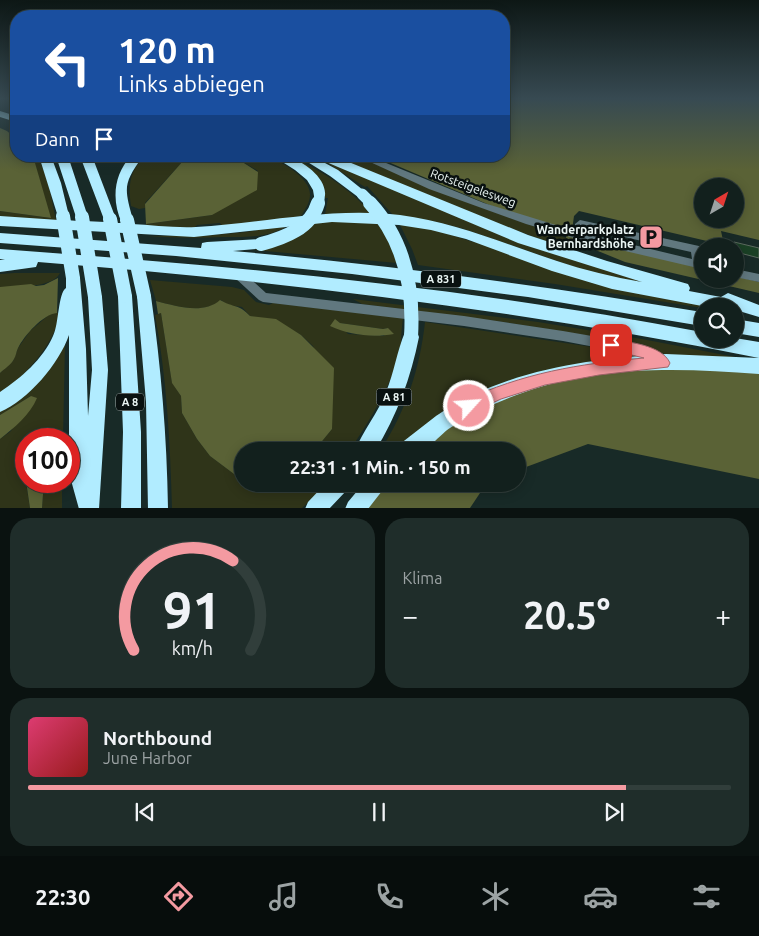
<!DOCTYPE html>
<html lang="de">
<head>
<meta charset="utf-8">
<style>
	body { margin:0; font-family:Ubuntu,sans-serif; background:#1f2d2a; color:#f1f3f6; height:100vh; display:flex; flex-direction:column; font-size:19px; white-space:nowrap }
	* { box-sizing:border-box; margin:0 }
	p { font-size:16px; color:#9ca3a4 }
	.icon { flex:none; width:28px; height:28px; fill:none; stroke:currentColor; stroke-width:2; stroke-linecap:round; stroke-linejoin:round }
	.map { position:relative; height:508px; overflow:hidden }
	.sheet { display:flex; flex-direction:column; gap:10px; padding:10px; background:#0a1210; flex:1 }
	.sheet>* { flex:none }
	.banner { position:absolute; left:10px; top:10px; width:500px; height:152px; border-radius:20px; box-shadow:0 2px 12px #0003,0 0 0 1px #313e3b; background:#1a4fa0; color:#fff; overflow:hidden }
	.needle { width:32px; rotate:39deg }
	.controls { position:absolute; left:694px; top:178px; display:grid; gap:10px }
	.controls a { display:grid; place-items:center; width:50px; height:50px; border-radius:50%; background:#12201d; box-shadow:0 2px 12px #0003,0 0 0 1px #313e3b; font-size:25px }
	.speed { position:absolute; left:15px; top:428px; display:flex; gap:10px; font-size:25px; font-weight:700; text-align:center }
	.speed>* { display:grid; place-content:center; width:65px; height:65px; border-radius:50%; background:#12201d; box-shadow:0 2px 12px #0003,0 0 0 1px #313e3b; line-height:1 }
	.speed .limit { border:8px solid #d22; background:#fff; color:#111 }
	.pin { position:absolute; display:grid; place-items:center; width:42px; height:42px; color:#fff; margin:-21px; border-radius:10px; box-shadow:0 2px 8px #0006 }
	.me { position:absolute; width:55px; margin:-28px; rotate:64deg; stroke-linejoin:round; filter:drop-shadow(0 0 4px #0008) }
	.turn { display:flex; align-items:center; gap:18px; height:105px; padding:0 25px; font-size:22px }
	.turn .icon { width:65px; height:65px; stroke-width:2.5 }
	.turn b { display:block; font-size:35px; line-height:42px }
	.then { display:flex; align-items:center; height:48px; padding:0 25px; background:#0003; gap:10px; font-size:19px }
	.big { font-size:38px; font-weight:600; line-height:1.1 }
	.sheet .card { flex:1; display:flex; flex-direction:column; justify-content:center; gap:8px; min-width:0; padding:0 18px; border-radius:20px; background:#1f2d2a }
	.sheet .dial { align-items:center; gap:0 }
	.dial svg { height:130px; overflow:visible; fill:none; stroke:#313e3b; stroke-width:7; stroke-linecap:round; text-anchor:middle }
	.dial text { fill:#f1f3f6; stroke:none }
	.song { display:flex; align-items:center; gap:15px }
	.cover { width:60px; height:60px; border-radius:8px; background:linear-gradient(135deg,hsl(340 70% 55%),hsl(0 70% 35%)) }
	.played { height:5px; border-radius:2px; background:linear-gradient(90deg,#f49aa1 85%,#313e3b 85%) }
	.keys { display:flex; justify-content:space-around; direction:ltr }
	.heat { display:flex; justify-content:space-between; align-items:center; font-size:28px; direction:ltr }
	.sheet .tiles { flex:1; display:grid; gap:10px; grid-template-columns:1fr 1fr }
	.card:last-child { grid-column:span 2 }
	.trip { position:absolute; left:234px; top:442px; width:292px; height:50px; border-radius:25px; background:#12201d; box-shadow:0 2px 12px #0003,0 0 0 1px #313e3b; font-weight:600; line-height:50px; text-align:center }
	.tabs { display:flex; height:80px; justify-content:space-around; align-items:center; background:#070d0c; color:#9ca3a4 }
	.tabs .icon { width:35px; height:35px }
	.tabs .selected { color:#f49aa1 }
	.tabs b { font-size:22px; color:#f1f3f6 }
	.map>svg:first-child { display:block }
</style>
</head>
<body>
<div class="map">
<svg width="759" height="509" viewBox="0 0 759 509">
	<rect width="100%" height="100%" fill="#182a27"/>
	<path fill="#2f3419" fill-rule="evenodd" d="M33,156H37C49,177 51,198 56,220L0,217V211L50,218Z
		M146,156H190L183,161L145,203V208L139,209L131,206C128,186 129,170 146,156Z
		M233,156C243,156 255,154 265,156C280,160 311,178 310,195C310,202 305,210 301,216L223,228L220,223L197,225L192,230L146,226V224L212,215L258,171Z
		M288,156L295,158C325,174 348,187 371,213L325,214L328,198H325C324,174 307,166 288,156Z
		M334,156H357L469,203L566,238L567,249L469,213Z
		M324,161L647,283L601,276L464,229L437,222L393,215L367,186L365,187Z
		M377,221L390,243L397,263L254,250L262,248L316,222Z
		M399,223L430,228L473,242L475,240L661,298L711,306H702V308L555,284L418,265L412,249Z
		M283,225L284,228C264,238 246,237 224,237C198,238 173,238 147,236H203L247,232Z
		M14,273H60C53,288 16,287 0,287V274Z
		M150,280L232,287L244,290L256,302L269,305L273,303L403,318C402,326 401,337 401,344C398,375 367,426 349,451H314L332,429V404L313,346L301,335L289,328L250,316L242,307L228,305L221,300C203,315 176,306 156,301ZM335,319L340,323L383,329L388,328L384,336L348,334Z
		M353,299L538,322L642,339L735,357L674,358L640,344L503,322L362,304Z
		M51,313H61C51,349 28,371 0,396V373L13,361L18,348L30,331Z
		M161,313L172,382L181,396L182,413L197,439L210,456L234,474L242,473V484H328L302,508H172C170,444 167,379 155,315Z
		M425,322L639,354L644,357L418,435L398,451H380C406,411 420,368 425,322Z
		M65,344L63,439H48V433L38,435L37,439H26V483L30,508H0V439L11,431L31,396L0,415V410Z
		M44,481H62V508H42Z"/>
	<path fill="#5a6236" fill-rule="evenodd" d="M504,99H759V240L721,231L724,245L579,211L574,216L571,237L702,268V279H735V276L759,282V293L625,262L566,238L567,230L499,209L374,156H504ZM702,186H735V219H702Z
		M0,128L7,131L16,139V156H33L51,218L0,211Z
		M190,156H233L258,172L257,190L212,215L146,224L145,204L183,161Z
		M58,278L57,313C43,314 24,336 18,348C16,352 16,356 14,359C11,365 4,369 0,373V287L31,284L36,286L44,285Z
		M220,300C234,308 239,304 250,316L276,319L301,335L334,368L332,429L314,451H242V473L234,474L210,456L197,439L182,413L181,396L172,383L161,313L158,314L156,301C176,306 203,315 220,300Z
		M335,319L340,323L383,329L388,328L394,334C372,338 350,335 330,326Z
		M641,369H755L759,374V479L588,444L518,470V451H417L450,425L522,390L580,376Z
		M31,396L37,398C30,415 14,428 0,439V415Z
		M26,481H44L42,508H30Z
		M385,484H486L470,508L365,509Z"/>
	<path fill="#1a4025" stroke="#5c6a5f" d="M734,242L759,248V258L736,252Z"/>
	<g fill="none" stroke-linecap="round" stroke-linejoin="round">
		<path fill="#61787f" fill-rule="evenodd" d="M357,156H369L484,203L572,230L575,231V224L580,220L699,246L702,261V269L591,243L526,224L429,189ZM584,228L691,252L692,259L584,233Z
			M735,269L759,274V282L735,277Z
			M238,270L242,271L266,293L464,316L563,331L644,345L665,358L667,362L665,366L661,368L642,356L563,341L464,326L263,302L259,300L234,277L233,274L234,271Z"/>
		<path fill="#b1ecff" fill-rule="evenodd" d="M0,111L16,116V122L0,117Z
			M39,156H51L61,183L69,216L66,220L78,221L76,217L56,156H68L88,217L84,221L105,222L80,156H92L116,219L114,223H122C111,200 114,174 131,156H143C123,184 124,187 133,220L131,224C152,225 174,228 196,227C265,223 329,207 400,215C455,222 505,244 557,261C584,270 613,277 642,282L518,243L319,159L318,156H334L528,235L607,261L688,284L690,288L689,291L721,297L728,293L759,305V317L739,311L735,312V306H702L612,289L552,271L466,239L431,230L399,225L332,222L194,237L0,226V216L59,220Z
			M273,156C277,156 284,155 288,157C305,161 333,183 323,202H315L313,190L307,180L295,170Z
			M298,156H312L338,170L368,194L362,198L358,197L330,176Z
			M0,233L201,248L202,243L207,242L261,239L266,240L268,244L266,248L233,251C390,265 546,286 702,312V326L528,297L352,274L176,256L0,243Z
			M0,249C235,266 471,288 702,332V339L735,338L759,342V358C520,310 280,281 38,262L36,267L0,272V260H5L0,259Z
			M73,272L78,274L80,278L86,349L88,416L92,370L88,297L90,293L95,291L100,293L102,297L108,370L99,509H79L69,473V335C59,364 28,400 0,412V392C21,378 43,359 53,336C59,324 58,293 66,288V278L68,274Z
			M125,290L130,292L132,296L141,432V509H121L123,432L118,296L120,292Z
			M144,290L149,292L151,296C161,367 167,437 168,509H148L146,402L137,296L139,292Z
			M735,319L759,323V337L735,333Z
			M411,330L417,332L419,337C411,377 397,416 375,451H355C362,432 378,413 386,392C394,373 397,351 405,332Z
			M666,354L759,358V374C682,368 600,365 525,392C499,401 473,413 450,428C442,433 429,449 420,451C414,453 404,451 398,451L400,444C412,435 424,425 436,416C504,370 587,359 666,354Z
			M325,484H349L346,491L329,509H305L308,502Z
			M363,484H385L382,491L368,509H345L348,502Z"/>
		<path stroke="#b1ecff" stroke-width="11" d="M362,194L372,204
			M317,204L319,199"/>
		<path stroke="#b1ecff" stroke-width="14" d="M370,203C405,241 414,288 411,337
			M63,216L73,278
			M82,217L95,297
			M110,219L125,296
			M127,220L144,296
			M261,244C284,238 311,228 318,203"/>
	</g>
	<linearGradient id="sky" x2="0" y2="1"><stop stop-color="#0d1715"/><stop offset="0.58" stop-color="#374a52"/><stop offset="1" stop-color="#374a52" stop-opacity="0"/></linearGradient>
	<rect width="759" height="170" fill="url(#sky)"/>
	<path fill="#f49aa1" stroke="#9f6469" d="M611,339C628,342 662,345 670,363L668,367L599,375L545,385L501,399L469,414L463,412L461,406L463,401C524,373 577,364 644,358L607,349L605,345L607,341Z"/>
	<defs>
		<g id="parking-square" transform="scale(1.25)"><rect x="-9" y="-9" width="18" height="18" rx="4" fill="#f49aa1" stroke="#091110"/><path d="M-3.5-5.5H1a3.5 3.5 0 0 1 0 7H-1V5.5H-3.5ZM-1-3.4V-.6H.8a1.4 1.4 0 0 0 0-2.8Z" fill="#111"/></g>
	</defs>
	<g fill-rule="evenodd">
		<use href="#parking-square" x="651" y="237"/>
	</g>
	<g text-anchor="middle" stroke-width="5" stroke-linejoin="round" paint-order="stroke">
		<g fill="#091110" stroke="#a7b1b0" stroke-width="1">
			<rect x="421" y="270.5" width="40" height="17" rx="4"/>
			<rect x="376.5" y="388.5" width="35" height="17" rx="4"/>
			<rect x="116" y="393.5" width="28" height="17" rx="4"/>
		</g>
		<g font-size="11" font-weight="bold" fill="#ebf6f4">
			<text x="441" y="283">A 831</text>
			<text x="394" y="401">A 81</text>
			<text x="130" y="406">A 8</text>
		</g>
		<g font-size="12" fill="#ebf6f4" stroke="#091110">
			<text transform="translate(473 188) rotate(20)" y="4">Rotsteigelesweg</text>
		</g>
		<g font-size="12" font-weight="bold" fill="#ebf6f4" stroke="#091110" text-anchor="end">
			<text x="634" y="234">Wanderparkplatz<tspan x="634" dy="14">Bernhardshöhe</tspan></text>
		</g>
	</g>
</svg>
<div class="controls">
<a><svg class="needle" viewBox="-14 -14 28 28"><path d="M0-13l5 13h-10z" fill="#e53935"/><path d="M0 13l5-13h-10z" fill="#9ca3a4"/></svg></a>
<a><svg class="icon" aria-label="sound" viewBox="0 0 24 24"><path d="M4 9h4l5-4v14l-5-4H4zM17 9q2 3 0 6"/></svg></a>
<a><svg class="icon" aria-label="search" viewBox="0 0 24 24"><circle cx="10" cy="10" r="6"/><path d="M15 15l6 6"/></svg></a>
</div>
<div class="speed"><div class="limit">100</div></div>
<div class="pin" style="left:611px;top:345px;background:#d93025"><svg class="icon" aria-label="arrive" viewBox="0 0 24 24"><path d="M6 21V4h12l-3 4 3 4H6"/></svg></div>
<svg class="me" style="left:469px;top:406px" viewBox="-20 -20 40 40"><circle r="17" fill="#f49aa1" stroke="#fff" stroke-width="3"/><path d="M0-11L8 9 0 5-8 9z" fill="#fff"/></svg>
<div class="trip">22:31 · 1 Min. · 150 m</div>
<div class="banner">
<div class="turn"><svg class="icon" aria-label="left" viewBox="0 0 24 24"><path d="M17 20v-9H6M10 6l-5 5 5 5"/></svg><div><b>120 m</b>Links abbiegen</div></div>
<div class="then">Dann<svg class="icon" aria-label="arrive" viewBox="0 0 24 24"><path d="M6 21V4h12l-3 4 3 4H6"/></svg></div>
</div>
</div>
<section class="sheet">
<div class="tiles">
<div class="card dial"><svg viewBox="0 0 100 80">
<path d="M14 69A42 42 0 1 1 86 69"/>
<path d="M14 69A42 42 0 0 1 75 14" stroke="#f49aa1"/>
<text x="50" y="56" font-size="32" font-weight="700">91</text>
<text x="50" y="72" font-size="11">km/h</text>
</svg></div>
<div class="card"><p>Klima</p>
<div class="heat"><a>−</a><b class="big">20.5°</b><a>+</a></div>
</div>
<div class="card">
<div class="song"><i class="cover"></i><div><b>Northbound</b><p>June Harbor</p></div></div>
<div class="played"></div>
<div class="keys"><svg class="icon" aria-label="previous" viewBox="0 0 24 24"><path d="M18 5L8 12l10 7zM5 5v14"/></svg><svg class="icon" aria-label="pause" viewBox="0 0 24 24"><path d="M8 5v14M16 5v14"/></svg><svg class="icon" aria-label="next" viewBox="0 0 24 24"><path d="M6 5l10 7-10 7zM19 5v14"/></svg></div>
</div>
</div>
</section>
<nav class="tabs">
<b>22:30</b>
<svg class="icon selected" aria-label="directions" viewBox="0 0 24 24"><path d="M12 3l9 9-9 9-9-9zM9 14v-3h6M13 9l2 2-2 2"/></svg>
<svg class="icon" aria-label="music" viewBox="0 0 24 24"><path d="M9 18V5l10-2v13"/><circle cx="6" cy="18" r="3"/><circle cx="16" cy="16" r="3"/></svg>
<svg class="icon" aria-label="phone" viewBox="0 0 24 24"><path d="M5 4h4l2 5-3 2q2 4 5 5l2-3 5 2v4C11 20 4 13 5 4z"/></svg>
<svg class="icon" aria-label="climate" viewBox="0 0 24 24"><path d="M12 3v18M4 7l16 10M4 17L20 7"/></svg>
<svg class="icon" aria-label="car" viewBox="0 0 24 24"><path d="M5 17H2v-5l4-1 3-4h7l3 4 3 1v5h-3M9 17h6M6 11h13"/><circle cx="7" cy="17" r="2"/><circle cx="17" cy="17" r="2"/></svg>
<svg class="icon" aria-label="filters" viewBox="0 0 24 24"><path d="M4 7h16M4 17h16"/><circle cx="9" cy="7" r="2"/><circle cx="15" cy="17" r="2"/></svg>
</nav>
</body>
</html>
